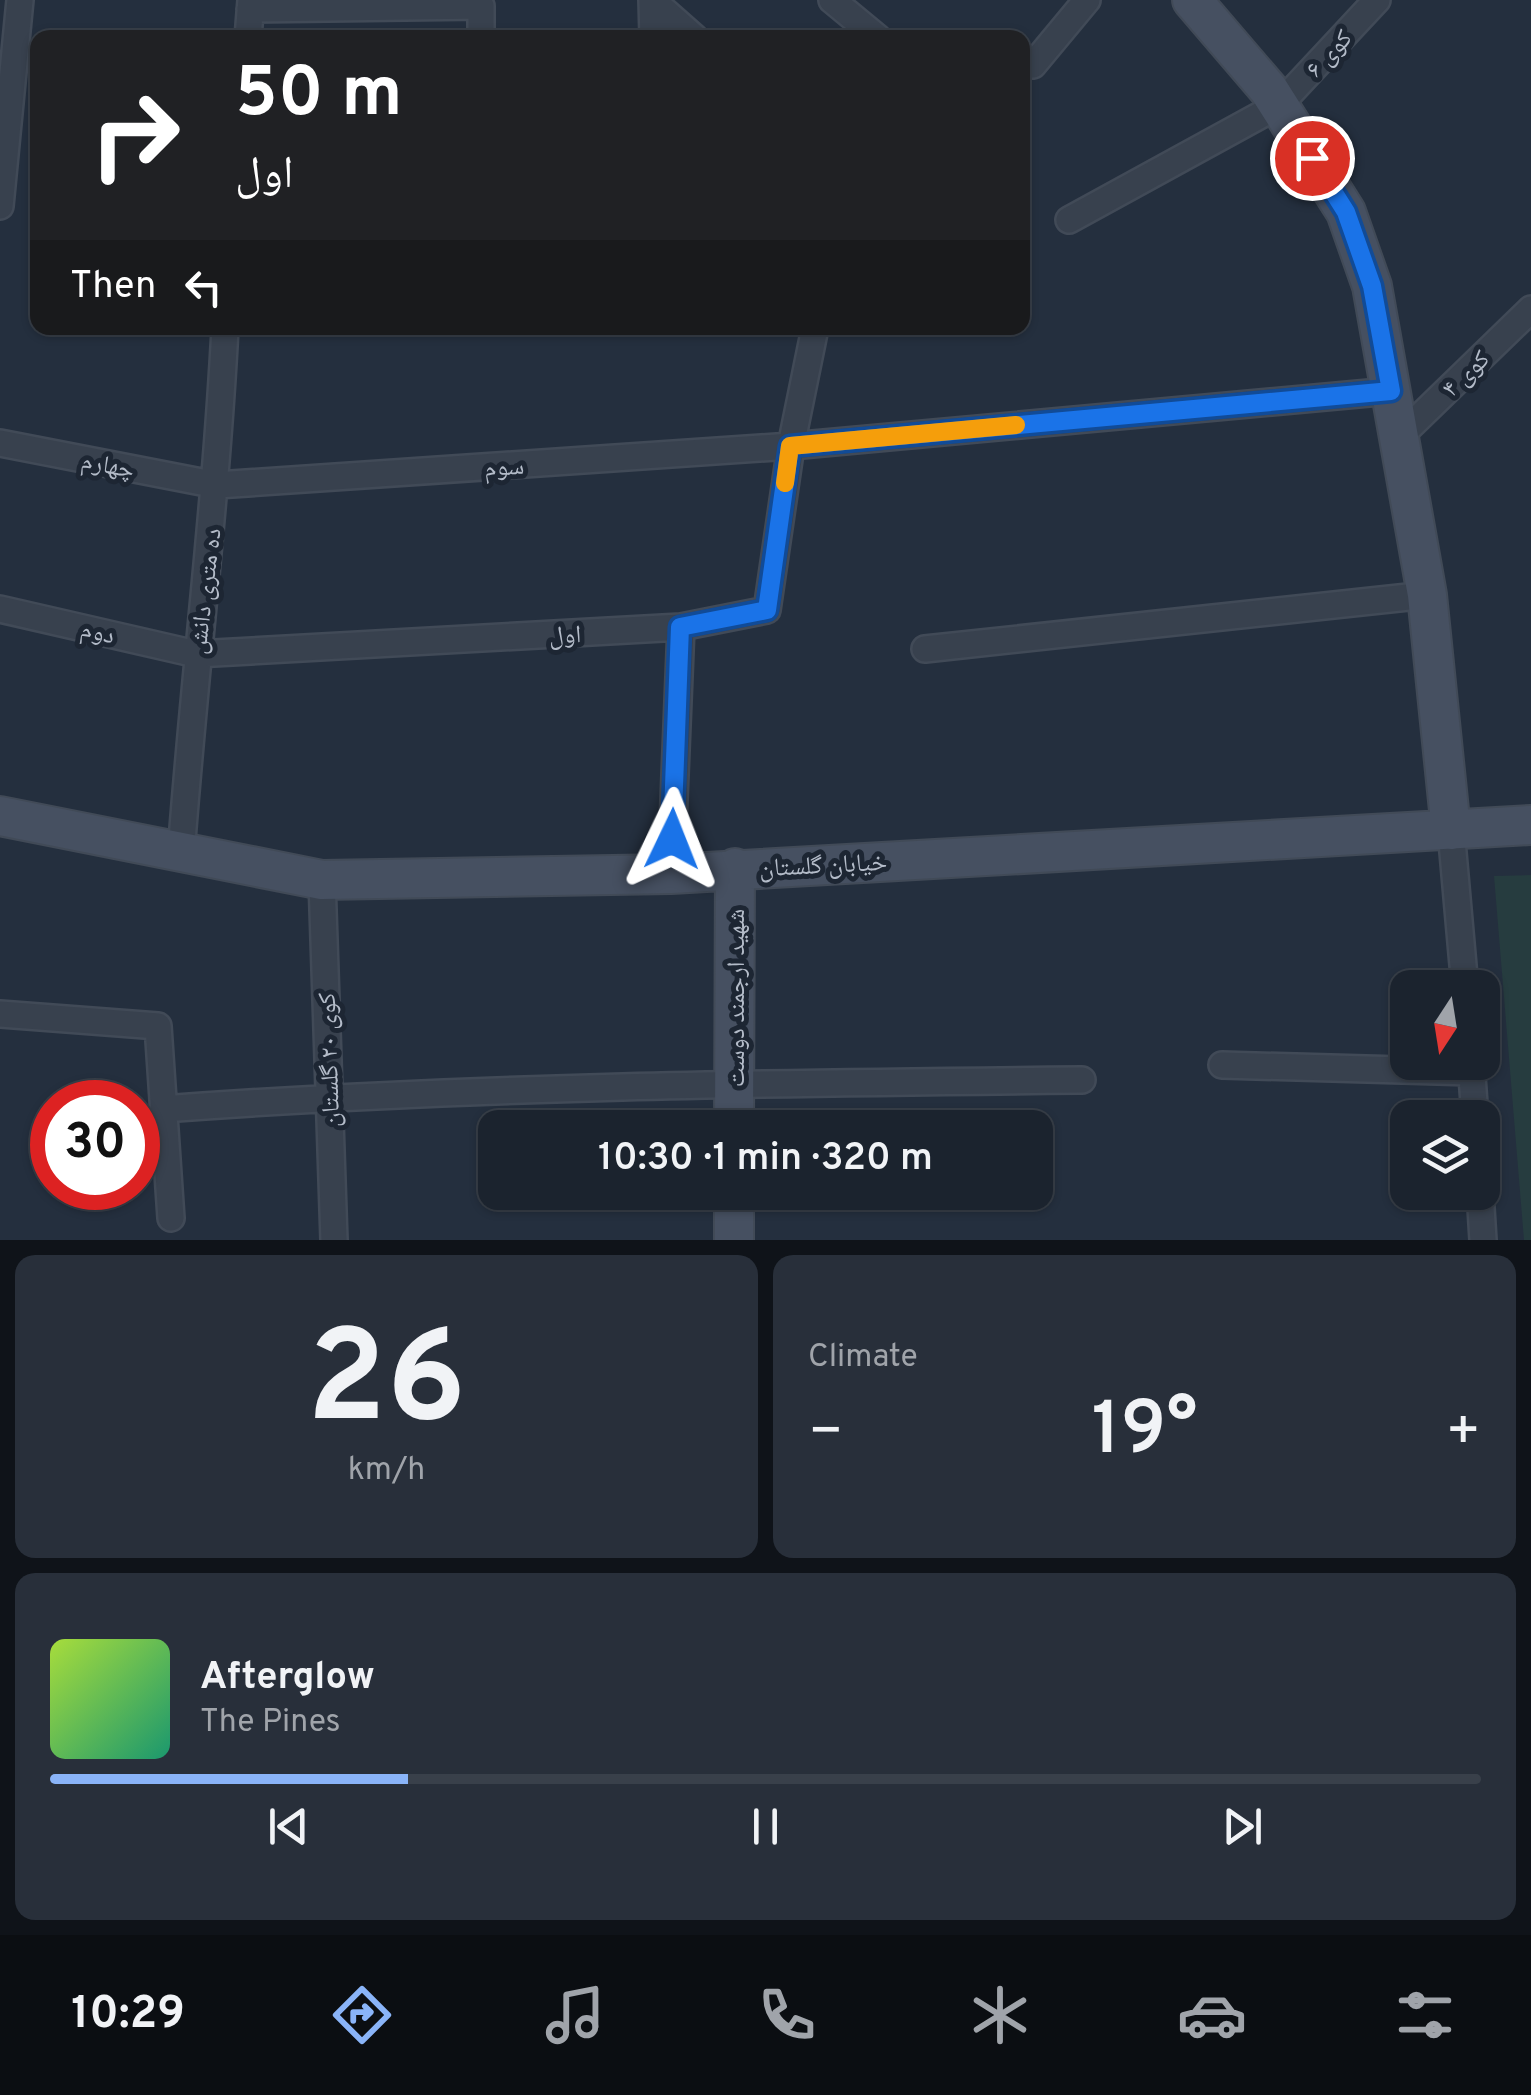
<!DOCTYPE html>
<html lang="en">
<head>
<meta charset="utf-8">
<style>
	body { margin:0; font-family:Overpass,"Noto Naskh Arabic",sans-serif; background:#282f3a; color:#f1f3f6; height:100vh; display:flex; flex-direction:column; font-size:38px; white-space:nowrap }
	* { box-sizing:border-box; margin:0 }
	p { font-size:32px; color:#a0a4aa }
	.icon { flex:none; width:55px; height:55px; fill:none; stroke:currentColor; stroke-width:2; stroke-linecap:round; stroke-linejoin:round }
	.map { position:relative; height:1240px; overflow:hidden }
	.side { display:flex; flex-direction:column; gap:15px; padding:15px; background:#0f1319; flex:1 }
	.side>* { flex:none }
	.hud { position:absolute; left:30px; top:30px; width:1000px; height:305px; border-radius:20px; box-shadow:0 2px 8px #0004,0 0 0 2px #39404a; background:#202124; color:#fff; overflow:hidden }
	.needle { width:65px; rotate:192deg }
	.tools { position:absolute; left:1390px; top:970px; display:grid; gap:20px }
	.tools a { display:grid; place-items:center; width:110px; height:110px; border-radius:20px; background:#1b232e; box-shadow:0 2px 8px #0004,0 0 0 2px #39404a; font-size:50px }
	.speed { position:absolute; left:30px; top:1080px; display:flex; gap:20px; font-size:50px; font-weight:700; text-align:center }
	.speed>* { display:grid; place-content:center; width:130px; height:130px; border-radius:50%; background:#1b232e; box-shadow:0 2px 8px #0004,0 0 0 2px #39404a; line-height:1 }
	.speed .limit { border:15px solid #d22; background:#fff; color:#111 }
	.pin { position:absolute; display:grid; place-items:center; width:85px; height:85px; color:#fff; margin:-42px; border:5px solid #fff; border-radius:50%; box-shadow:0 2px 10px #0007 }
	.me { position:absolute; width:110px; margin:-55px; rotate:2deg; stroke-linejoin:round; filter:drop-shadow(0 0 8px #0008) }
	.turn { display:flex; align-items:center; gap:35px; height:210px; padding:0 40px; font-size:45px }
	.turn .icon { width:130px; height:130px; stroke-width:2.5 }
	.turn b { display:block; font-size:70px; line-height:85px }
	.then { display:flex; align-items:center; height:95px; padding:0 40px; background:#0003; gap:20px; font-size:38px }
	.big { font-size:75px; font-weight:600; line-height:1.1 }
	.side .card { flex:1; display:flex; flex-direction:column; justify-content:center; gap:15px; min-width:0; padding:0 35px; border-radius:20px; background:#282f3a }
	.side .dial { align-items:center; gap:0 }
	.dial b { font-size:130px; line-height:1 }
	.song { display:flex; align-items:center; gap:30px }
	.cover { width:120px; height:120px; border-radius:15px; background:linear-gradient(135deg,hsl(80 70% 55%),hsl(160 70% 35%)) }
	.played { height:10px; border-radius:5px; background:linear-gradient(90deg,#8ab4f8 25%,#39404a 25%) }
	.keys { display:flex; justify-content:space-around; direction:ltr }
	.heat { display:flex; justify-content:space-between; align-items:center; font-size:55px; direction:ltr }
	.side .tiles { flex:1; display:grid; gap:15px; grid-template-columns:1fr 1fr }
	.card:last-child { grid-column:span 2 }
	.trip { position:absolute; left:478px; top:1110px; width:575px; height:100px; border-radius:20px; background:#1b232e; box-shadow:0 2px 8px #0004,0 0 0 2px #39404a; font-weight:600; line-height:100px; text-align:center }
	.tabs { display:flex; height:160px; justify-content:space-around; align-items:center; background:#0b0e12; color:#a0a4aa }
	.tabs .icon { width:70px; height:70px }
	.tabs .selected { color:#8ab4f8 }
	.tabs b { font-size:45px; color:#f1f3f6 }
	.map>svg:first-child { display:block }
</style>
</head>
<body>
<div class="map">
<svg width="1531" height="1240" viewBox="0 0 1531 1240">
	<rect width="100%" height="100%" fill="#242f3e"/>
	<path fill="#263c3f" d="M1531,875V1240H1524L1494,876Z"/>
	<g fill="none" stroke-linecap="round" stroke-linejoin="round">
		<g stroke="#414a57" stroke-width="30">
			<path id="street" d="M652,0L695,38
				M652,0L653,38
				M832,0L878,38
				M250,9L481,6V38
				M248,38L251,0
				M1033,65L1087,0
				M0,206L20,0
				M1069,220L1279,105L1377,0
				M1399,437L1531,309
				M0,443L217,485L791,446L1391,391
				M0,609L196,654L681,627L767,610L791,446L815,328
				M925,649L1427,595
				M1451,830L1465,988
				M181,854C194,678 216,504 225,328
				M671,874L681,627
				M322,880L334,1240
				M0,1014L158,1026L171,1218
				M1471,1062L1475,1118
				M1222,1065L1472,1072
				M163,1109C469,1086 776,1083 1082,1080
				M1480,1192L1483,1240"/>
		</g>
		<g stroke="#414a57" stroke-width="42">
			<path id="secondary" d="M1192,0L1269,90L1346,212L1372,286L1427,595L1451,830
				M0,816L322,880L671,874L1531,825
				M734,1128L735,868
				M734,1240V1192"/>
		</g>
		<use href="#street" stroke="#38414e" stroke-width="25"/>
		<use href="#secondary" stroke="#465061" stroke-width="38"/>
	</g>
	<g fill="none" stroke-linecap="round" stroke-linejoin="round">
		<g stroke="#114b97" stroke-width="25">
			<path id="route" d="M672,839L680,627L767,610L790,446L1391,391L1372,286L1346,212L1312,158"/>
		</g>
		<use href="#route" stroke="#1a73e8" stroke-width="18"/>
		<path stroke="#f59e0b" stroke-width="18" d="M785,483L790,446L1016,425"/>
	</g>
	<g text-anchor="middle" stroke-width="10" stroke-linejoin="round" paint-order="stroke">
		<g font-size="25" fill="#b4bcc9" stroke="#1d2633">
			<text transform="translate(1328 53) rotate(-47)" y="9">کوی ۶</text>
			<text transform="translate(1465 373) rotate(-44)" y="9">کوی ۴</text>
			<text transform="translate(108 464) rotate(11)" y="9">چهارم</text>
			<text transform="translate(504 466) rotate(-4)" y="9">سوم</text>
			<text transform="translate(204 591) rotate(-83)" y="9">ده متری دانش</text>
			<text transform="translate(98 631) rotate(13)" y="9">دوم</text>
			<text transform="translate(565 634) rotate(-3)" y="9">اول</text>
			<text transform="translate(823 864) rotate(-3)" y="9">خیابان گلستان</text>
			<text transform="translate(735 998) rotate(-90)" y="9">شهید ارجمند دوست</text>
			<text transform="translate(328 1060) rotate(-92)" y="9">کوی ۲۰ گلستان</text>
		</g>
	</g>
</svg>
<div class="tools">
<a><svg class="needle" viewBox="-14 -14 28 28"><path d="M0-13l5 13h-10z" fill="#e53935"/><path d="M0 13l5-13h-10z" fill="#a0a4aa"/></svg></a>
<a><svg class="icon" aria-label="layers" viewBox="0 0 24 24"><path d="M12 4l9 5-9 5-9-5zM3 14l9 5 9-5"/></svg></a>
</div>
<div class="speed"><div class="limit">30</div></div>
<div class="pin" style="left:1312px;top:158px;background:#d93025"><svg class="icon" aria-label="arrive" viewBox="0 0 24 24"><path d="M6 21V4h12l-3 4 3 4H6"/></svg></div>
<svg class="me" style="left:672px;top:839px" viewBox="-20 -20 40 40"><path d="M0-17L14 15 0 8-14 15z" fill="#1a73e8" stroke="#fff" stroke-width="4"/></svg>
<div class="trip">10:30 · 1 min · 320 m</div>
<div class="hud">
<div class="turn"><svg class="icon" aria-label="right" viewBox="0 0 24 24"><path d="M7 20v-9h11M14 6l5 5-5 5"/></svg><div><b>50 m</b>اول</div></div>
<div class="then">Then<svg class="icon" aria-label="left" viewBox="0 0 24 24"><path d="M17 20v-9H6M10 6l-5 5 5 5"/></svg></div>
</div>
</div>
<section class="side">
<div class="tiles">
<div class="card dial"><b>26</b><p>km/h</p></div>
<div class="card"><p>Climate</p>
<div class="heat"><a>−</a><b class="big">19°</b><a>+</a></div>
</div>
<div class="card">
<div class="song"><i class="cover"></i><div><b>Afterglow</b><p>The Pines</p></div></div>
<div class="played"></div>
<div class="keys"><svg class="icon" aria-label="previous" viewBox="0 0 24 24"><path d="M18 5L8 12l10 7zM5 5v14"/></svg><svg class="icon" aria-label="pause" viewBox="0 0 24 24"><path d="M8 5v14M16 5v14"/></svg><svg class="icon" aria-label="next" viewBox="0 0 24 24"><path d="M6 5l10 7-10 7zM19 5v14"/></svg></div>
</div>
</div>
</section>
<nav class="tabs">
<b>10:29</b>
<svg class="icon selected" aria-label="directions" viewBox="0 0 24 24"><path d="M12 3l9 9-9 9-9-9zM9 14v-3h6M13 9l2 2-2 2"/></svg>
<svg class="icon" aria-label="music" viewBox="0 0 24 24"><path d="M9 18V5l10-2v13"/><circle cx="6" cy="18" r="3"/><circle cx="16" cy="16" r="3"/></svg>
<svg class="icon" aria-label="phone" viewBox="0 0 24 24"><path d="M5 4h4l2 5-3 2q2 4 5 5l2-3 5 2v4C11 20 4 13 5 4z"/></svg>
<svg class="icon" aria-label="climate" viewBox="0 0 24 24"><path d="M12 3v18M4 7l16 10M4 17L20 7"/></svg>
<svg class="icon" aria-label="car" viewBox="0 0 24 24"><path d="M5 17H2v-5l4-1 3-4h7l3 4 3 1v5h-3M9 17h6M6 11h13"/><circle cx="7" cy="17" r="2"/><circle cx="17" cy="17" r="2"/></svg>
<svg class="icon" aria-label="filters" viewBox="0 0 24 24"><path d="M4 7h16M4 17h16"/><circle cx="9" cy="7" r="2"/><circle cx="15" cy="17" r="2"/></svg>
</nav>
</body>
</html>
